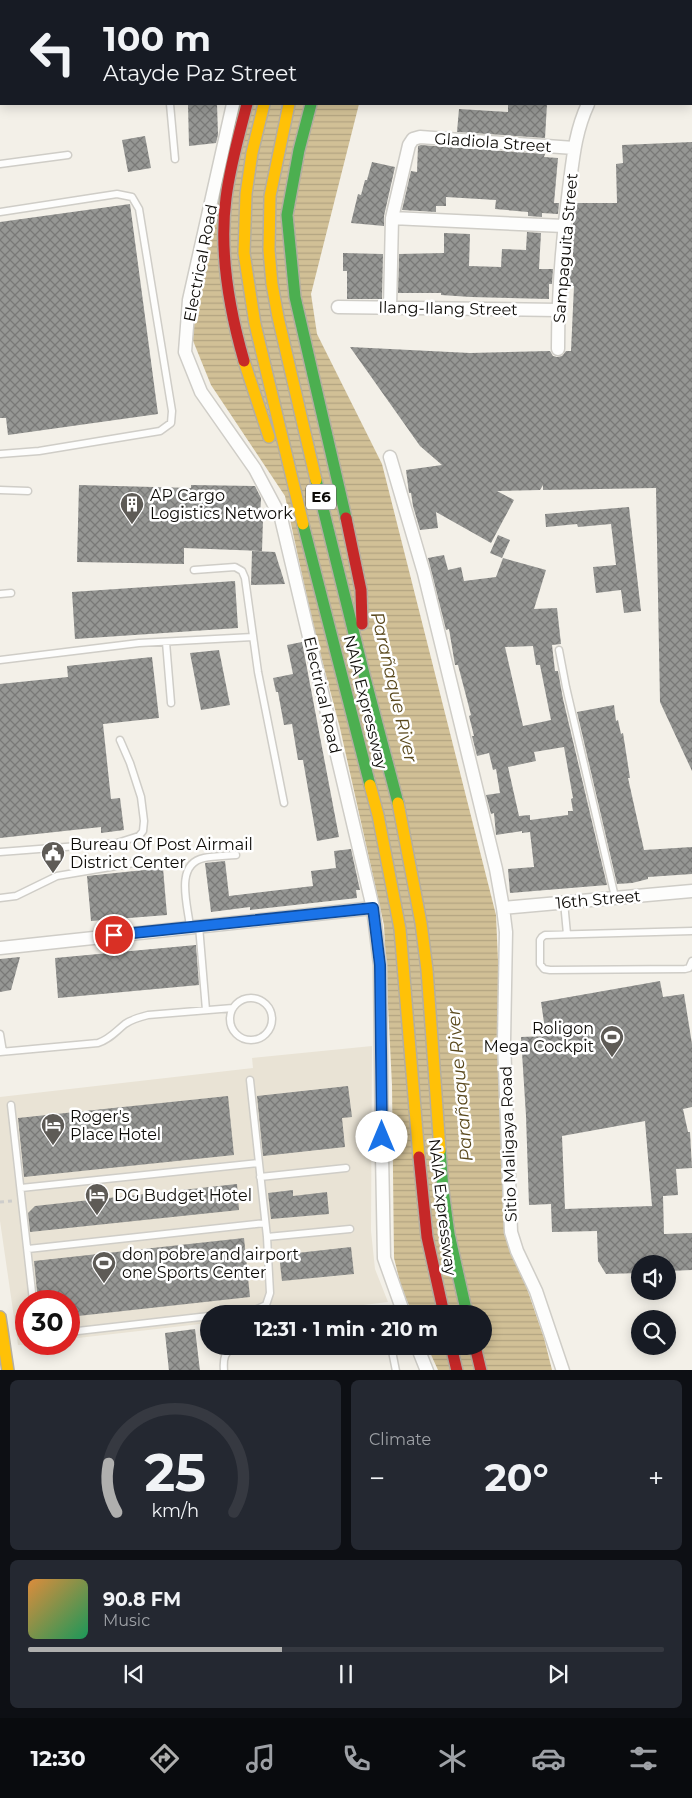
<!DOCTYPE html>
<html lang="en">
<head>
<meta charset="utf-8">
<style>
	body { margin:0; font-family:Montserrat,sans-serif; background:#242831; color:#f1f3f6; height:100vh; display:flex; flex-direction:column; font-size:19px; white-space:nowrap }
	* { box-sizing:border-box; margin:0 }
	p { font-size:16px; color:#9ea1a6 }
	.icon { flex:none; width:28px; height:28px; fill:none; stroke:currentColor; stroke-width:2; stroke-linecap:round; stroke-linejoin:round }
	.map { position:relative; height:1370px; overflow:hidden }
	.details { display:flex; flex-direction:column; gap:10px; padding:10px; background:#0d0f14; flex:1 }
	.details>* { flex:none }
	.top-card { position:absolute; left:0px; top:0px; width:692px; height:105px; box-shadow:0 2px 12px #0003; background:#171b24; color:#f1f3f6; overflow:hidden }
	.fabs { position:absolute; left:631px; top:1255px; display:grid; gap:10px }
	.fabs a { display:grid; place-items:center; width:45px; height:45px; border-radius:50%; background:#171b24; box-shadow:0 2px 12px #0003; font-size:25px }
	.speed { position:absolute; left:15px; top:1290px; display:flex; gap:10px; font-size:25px; font-weight:700; text-align:center }
	.speed>* { display:grid; place-content:center; width:65px; height:65px; border-radius:50%; background:#171b24; box-shadow:0 2px 12px #0003; line-height:1 }
	.speed .limit { border:8px solid #d22; background:#fff; color:#111 }
	.pin { position:absolute; display:grid; place-items:center; width:42px; height:42px; color:#fff; margin:-21px; border:2px solid #fff; border-radius:50%; box-shadow:0 1px 5px #0007 }
	.me { position:absolute; width:55px; margin:-28px; rotate:0deg; stroke-linejoin:round; filter:drop-shadow(0 0 4px #0008) }
	.turn { display:flex; align-items:center; gap:18px; height:105px; padding:0 20px; font-size:22px }
	.turn .icon { width:65px; height:65px; stroke-width:2.5 }
	.turn b { display:block; font-size:35px; line-height:42px }
	.big { font-size:38px; font-weight:700; line-height:1.1 }
	.details .tile { flex:1; display:flex; flex-direction:column; justify-content:center; gap:8px; min-width:0; padding:0 18px; border-radius:8px; background:#242831 }
	.details .dial { align-items:center; gap:0 }
	.dial svg { height:130px; overflow:visible; fill:none; stroke:#363941; stroke-width:7; stroke-linecap:round; text-anchor:middle }
	.dial text { fill:#f1f3f6; stroke:none }
	.song { display:flex; align-items:center; gap:15px }
	.cover { width:60px; height:60px; border-radius:8px; background:linear-gradient(135deg,hsl(30 70% 55%),hsl(150 70% 35%)) }
	.played { height:5px; border-radius:2px; background:linear-gradient(90deg,#afafae 40%,#363941 40%) }
	.keys { display:flex; justify-content:space-around; direction:ltr }
	.heat { display:flex; justify-content:space-between; align-items:center; font-size:28px; direction:ltr }
	.details .tiles { flex:1; display:grid; gap:10px; grid-template-columns:1fr 1fr }
	.tile:last-child { grid-column:span 2 }
	.trip { position:absolute; left:200px; top:1305px; width:292px; height:50px; border-radius:25px; background:#171b24; box-shadow:0 2px 12px #0003; font-weight:700; line-height:50px; text-align:center }
	.tab-bar { display:flex; height:80px; justify-content:space-around; align-items:center; background:#090b0e; color:#9ea1a6 }
	.tab-bar .icon { width:35px; height:35px }
	.tab-bar .selected { color:#afafae }
	.tab-bar b { font-size:22px; color:#f1f3f6 }
	.map>svg:first-child { display:block }
</style>
</head>
<body>
<div class="map">
<svg width="692" height="1371" viewBox="0 0 692 1371">
	<defs>
		<pattern id="water-rules" width="6" height="5" patternUnits="userSpaceOnUse" patternTransform="scale(1.25)"><rect width="6" height="5" fill="#d1c096"/><path d="M0 2.5h6" fill="none" stroke="#b2a480"/></pattern>
		<pattern id="building-cross-hatch" width="8" height="8" patternUnits="userSpaceOnUse" patternTransform="scale(1.25)"><rect width="8" height="8" fill="#969794"/><path d="M0 0l8 8M0 8l8-8" fill="none" stroke="#797977"/></pattern>
	</defs>
	<rect width="100%" height="100%" fill="#f3f0e8"/>
	<path fill="#e9e3d5" d="M372,1046L371,1231L375,1269L388,1302L290,1314H209V1323L69,1339V1301H26V1344H31L18,1345L0,1221V1097L253,1068L252,1058Z"/>
	<path fill="url(#water-rules)" d="M243,104H359L311,294L317,334L382,464L496,915L510,1239L544,1338L552,1370H438L427,1346H484V1314H413L402,1290L394,1258L392,1085L384,925L340,728L313,626L285,496L211,385L185,321Z"/>
	<path fill="url(#building-cross-hatch)" fill-rule="evenodd" d="M188,104H217L218,135L216,143L189,146Z
		M508,104H547L545,138L457,132L459,109L508,112Z
		M145,136L151,168L128,172L122,140Z
		M692,142V771L660,702L656,488L543,490V485L540,490L497,491L514,500L491,543L436,512L438,528L420,530L413,506L411,493H409L406,470L442,465L420,446L350,347L470,353L550,351L553,356L557,357L562,356L566,351H571L574,286L568,285L569,270H573V223L575,203H617L616,164L623,163L622,145Z
		M421,145L545,154L544,157L558,158L554,203H559L558,214L542,213V217L528,216V212L495,209L496,200L446,197V206H436V212L402,210L411,171L417,172L418,146Z
		M372,162L395,167L384,216V226L351,223L358,194L361,195L365,180H367Z
		M130,204L158,414L8,435L6,418H0V222Z
		M527,232L541,233L539,269H553L552,284H549V299L471,297L441,295V293H398L399,254L444,253V233L470,234L469,266L501,267L502,249L526,250Z
		M343,253L383,254L382,299H347V271H343Z
		M79,485L191,488V485L255,486L261,498L260,519H263L262,551L184,548V564L77,562Z
		M629,507L641,611L624,613L621,590L596,593L593,567L616,565L611,524L578,527L577,524L546,527L545,514Z
		M498,535L510,540L502,558L490,553Z
		M252,551L275,552L285,584L251,585Z
		M444,555L448,570L461,567L464,581L496,577L503,558L546,570L534,609L557,608L561,644L552,645L555,671H558L563,699L607,885L510,893L508,869L534,867L530,832L522,833V831L496,835L494,813L491,814L486,795L500,793L496,769L493,770L489,753L477,756L472,736H474L469,716L471,715L458,665H455L449,629L446,630L428,558ZM533,646L536,665H540L551,720L523,726L505,647ZM564,747L573,798L571,799L573,811H568V815L530,820V815L519,816L508,767L536,761L534,752Z
		M235,581L238,628L75,639L72,592Z
		M302,642L339,837L317,841L303,760H298L292,724L284,725L278,692H276L273,678L293,674L287,645Z
		M219,650L230,705L201,710L190,653Z
		M152,657L159,718L103,724L111,799L120,798L124,830L101,833V827L0,838V684L68,677L67,666Z
		M614,705L616,721L618,720L621,734L623,733L630,778H628L644,850L692,847V874L648,877V879L632,883L617,884L577,712Z
		M351,849L360,890H356L357,898L250,910V907L211,912L205,863L225,861L229,896L313,886L311,871L336,868L334,851Z
		M163,868L167,915L91,921L87,876Z
		M196,945L199,985L58,998L55,958Z
		M20,957L11,990L0,992V959Z
		M660,981L663,997L684,994L692,1044V1107L683,1109L688,1132H690L692,1168L676,1169L678,1195L663,1196L664,1234L692,1233V1270L668,1271V1264H640V1273L606,1274L598,1261L597,1231L552,1232L551,1204L529,1205L526,1116L521,1037L546,1036L541,1002ZM645,1121L652,1206L565,1209L562,1136Z
		M348,1086L352,1117L342,1118L345,1147L263,1156L257,1096Z
		M228,1096L234,1155L24,1177L18,1118Z
		M237,1184L239,1210L30,1232L28,1213L35,1206Z
		M293,1190V1196L327,1192L329,1214L271,1219L268,1193Z
		M244,1238L250,1297L69,1317V1301H38L34,1261Z
		M351,1247L354,1274L282,1281L279,1255Z
		M195,1329L200,1371H169L165,1333Z"/>
	<g fill="none" stroke-linecap="round" stroke-linejoin="round">
		<g stroke="#cfcdc7" stroke-width="9">
			<path id="lane" d="M506,1L507,0
				M598,1V0
				M0,65L1,64
				M170,104L175,159
				M0,164L68,155
				M0,212L117,194L132,197L139,209L172,411L171,423L160,431L39,451L0,454
				M0,490L28,491
				M194,570L235,567L242,571L245,578L258,672L284,803
				M0,594L11,593
				M166,642L171,703
				M559,650L566,687L615,897
				M0,660L139,643L253,637
				M0,852L117,843L139,836L143,831L144,821L141,797L130,763L120,740
				M0,898L16,896L57,876L146,861
				M564,902L567,934
				M199,926L206,1010
				M190,927C188,906 174,864 204,858C214,856 225,856 236,855
				M692,931L545,935L542,937L540,940V964L544,969L550,970L685,969L689,968L692,961
				M230 1019a21 21 0 1 1 42 0a21 21 0 1 1-42 0Z
				M0,1034L3,1052
				M0,1052L98,1043C110,1039 115,1032 125,1024C132,1019 140,1017 148,1015L233,1008
				M11,1105L33,1301
				M260,1177L346,1168
				M21,1188L259,1163
				M267,1237L350,1229
				M28,1249L265,1223
				M228,1314L253,1311L266,1305L270,1293L267,1237L250,1080
				M69,1332L209,1316
				M391,1346L396,1371
				M224,1371C223,1359 224,1351 236,1346"/>
		</g>
		<g stroke="#cfcdc7" stroke-width="15">
			<path id="street" d="M256,1V0
				M398,1L399,0
				M691,62H692
				M233,104L189,300L185,352L201,392L255,469L281,518L373,908L380,965L382,1154L384,1258L404,1314
				M392,218L564,226
				M338,307L558,310
				M390,307L392,218L409,145L413,139L420,137L574,148
				M558,349C558,295 562,242 569,189C573,158 575,132 588,104
				M390,457L424,573L496,869L503,908L506,932L504,1041L511,1232L517,1251L536,1291L563,1371
				M503,908L692,891
				M0,948L373,908
				M417,1346L427,1371"/>
		</g>
		<g stroke="#b4aea1" stroke-width="14">
			<path id="fast" d="M311,104L299,150L287,215L295,297L346,518
				M316,480L365,678L398,803
				M303,524L370,785
				M440,1150L443,1190L449,1234L467,1314"/>
		</g>
		<g stroke="#b4aea1" stroke-width="14">
			<path id="slow" d="M293,0V1
				M264,104L252,153L246,194L244,253L255,324L303,524
				M289,104L270,196L269,250L272,284L278,317L316,480
				M244,361L269,437
				M370,785L378,815L400,929L419,1157
				M398,803L421,923L427,970L440,1150
				M0,1317L8,1371"/>
		</g>
		<g stroke="#b4aea1" stroke-width="14">
			<path id="jam" d="M269,0V1
				M319,0V1
				M244,361C229,309 219,252 226,198C230,166 239,135 247,104
				M346,518L361,590L362,624
				M419,1157L427,1237L444,1314
				M451,1346L457,1371
				M475,1346L481,1371"/>
		</g>
		<path stroke="#cecdcb" stroke-width="3" stroke-dasharray="4 4" stroke-linecap="butt" d="M0,1202L12,1201"/>
		<use href="#lane" stroke="#fdfdfc" stroke-width="6"/>
		<use href="#street" stroke="#fdfdfc" stroke-width="12"/>
		<use href="#fast" stroke="#4caf50" stroke-width="11"/>
		<use href="#slow" stroke="#ffc107" stroke-width="11"/>
		<use href="#jam" stroke="#c62828" stroke-width="11"/>
	</g>
	<g fill="none" stroke-linecap="round" stroke-linejoin="round">
		<g stroke="#114b97" stroke-width="12">
			<path id="route" d="M114,935L373,908L380,965L382,1137"/>
		</g>
		<use href="#route" stroke="#1a73e8" stroke-width="9"/>
	</g>
	<defs>
		<g id="building-pin" transform="scale(1.25)"><path d="M0 17L-7.5 6A9.5 9.5 0 1 1 7.5 6Z" fill="#5e5b56" stroke="#fff"/><path d="M-4-6H4V6H1V3H-1V6H-4ZM-2.5-4.3h1.7v1.8h-1.7ZM.8-4.3h1.7v1.8H.8ZM-2.5-1h1.7V.8h-1.7ZM.8-1h1.7V.8H.8Z" fill="#fff"/></g>
		<g id="civic-pin" transform="scale(1.25)"><path d="M0 17L-7.5 6A9.5 9.5 0 1 1 7.5 6Z" fill="#5e5b56" stroke="#fff"/><path d="M-.6-6.5H3V-4.5H.6V-3L4-1V1h2V6H-6V1h2V-1L-.6-3ZM-1.2 2.5V6h2.4V2.5Z" fill="#fff"/></g>
		<g id="stadium-pin" transform="scale(1.25)"><path d="M0 17L-7.5 6A9.5 9.5 0 1 1 7.5 6Z" fill="#5e5b56" stroke="#fff"/><path d="M0-5a6.5 5 0 1 0 0 10a6.5 5 0 1 0 0-10ZM-3.5-1.8h7v3.6h-7Z" fill="#fff"/></g>
		<g id="hotel-pin" transform="scale(1.25)"><path d="M0 17L-7.5 6A9.5 9.5 0 1 1 7.5 6Z" fill="#5e5b56" stroke="#fff"/><path d="M-6-4.5h1.5V1H6V5H4.5V3h-9V5H-6ZM-4 0a1.8 1.8 0 1 1 3.6 0ZM.5 0V-2.5h3Q6-2.5 6 0Z" fill="#fff"/></g>
	</defs>
	<g fill-rule="evenodd">
		<use href="#building-pin" x="132" y="504"/>
		<use href="#civic-pin" x="53" y="853"/>
		<use href="#stadium-pin" x="612" y="1037"/>
		<use href="#hotel-pin" x="53" y="1125"/>
		<use href="#hotel-pin" x="97" y="1195"/>
		<use href="#stadium-pin" x="104" y="1263"/>
	</g>
	<g text-anchor="middle" stroke-width="5" stroke-linejoin="round" paint-order="stroke">
		<rect fill="#fff" stroke="#565451" stroke-width="1" x="306" y="484.5" width="30" height="25" rx="4"/>
		<g font-size="15" font-weight="bold" fill="#0d0b07">
			<text x="321" y="502">E6</text>
		</g>
		<g font-size="16" fill="#0d0b07" stroke="#fff">
			<text transform="translate(493 142) rotate(4)" y="6">Gladiola Street</text>
			<text transform="translate(565 248) rotate(-85)" y="6">Sampaguita Street</text>
			<text transform="translate(200 263) rotate(-79)" y="6">Electrical Road</text>
			<text transform="translate(448 308) rotate(1)" y="6">Ilang-Ilang Street</text>
			<text transform="translate(323 695) rotate(77)" y="6">Electrical Road</text>
			<text transform="translate(366 702) rotate(76)" y="6">NAIA Expressway</text>
			<text transform="translate(598 899) rotate(-5)" y="6">16th Street</text>
			<text transform="translate(508 1144) rotate(-92)" y="6">Sitio Maligaya Road</text>
			<text transform="translate(443 1207) rotate(83)" y="6">NAIA Expressway</text>
		</g>
		<g font-size="16" fill="#0d0b07" stroke="#fff" text-anchor="start">
			<text x="150" y="501">AP Cargo<tspan x="150" dy="18">Logistics Network</tspan></text>
			<text x="70" y="850">Bureau Of Post Airmail<tspan x="70" dy="18">District Center</tspan></text>
			<text x="594" y="1034" text-anchor="end">Roligon<tspan x="594" dy="18">Mega Cockpit</tspan></text>
			<text x="70" y="1122">Roger's<tspan x="70" dy="18">Place Hotel</tspan></text>
			<text x="114" y="1201">DG Budget Hotel</text>
			<text x="122" y="1260">don pobre and airport<tspan x="122" dy="18">one Sports Center</tspan></text>
		</g>
		<g font-size="18" font-style="italic" fill="#5a491d" stroke="#fff">
			<text transform="translate(394 687) rotate(77)" y="6">Parañaque River</text>
			<text transform="translate(460 1085) rotate(-95)" y="6">Parañaque River</text>
		</g>
	</g>
</svg>
<div class="fabs">
<a><svg class="icon" aria-label="sound" viewBox="0 0 24 24"><path d="M4 9h4l5-4v14l-5-4H4zM17 9q2 3 0 6"/></svg></a>
<a><svg class="icon" aria-label="search" viewBox="0 0 24 24"><circle cx="10" cy="10" r="6"/><path d="M15 15l6 6"/></svg></a>
</div>
<div class="speed"><div class="limit">30</div></div>
<div class="pin" style="left:114px;top:935px;background:#d93025"><svg class="icon" aria-label="arrive" viewBox="0 0 24 24"><path d="M6 21V4h12l-3 4 3 4H6"/></svg></div>
<svg class="me" style="left:382px;top:1137px" viewBox="-20 -20 40 40"><circle r="19" fill="#fff"/><path d="M0-13L10 11 0 6-10 11z" fill="#1a73e8"/></svg>
<div class="trip">12:31 · 1 min · 210 m</div>
<div class="top-card">
<div class="turn"><svg class="icon" aria-label="left" viewBox="0 0 24 24"><path d="M17 20v-9H6M10 6l-5 5 5 5"/></svg><div><b>100 m</b>Atayde Paz Street</div></div>
</div>
</div>
<section class="details">
<div class="tiles">
<div class="tile dial"><svg viewBox="0 0 100 80">
<path d="M14 69A42 42 0 1 1 86 69"/>
<path d="M14 69A42 42 0 0 1 9 39" stroke="#afafae"/>
<text x="50" y="56" font-size="32" font-weight="700">25</text>
<text x="50" y="72" font-size="11">km/h</text>
</svg></div>
<div class="tile"><p>Climate</p>
<div class="heat"><a>−</a><b class="big">20°</b><a>+</a></div>
</div>
<div class="tile">
<div class="song"><i class="cover"></i><div><b>90.8 FM</b><p>Music</p></div></div>
<div class="played"></div>
<div class="keys"><svg class="icon" aria-label="previous" viewBox="0 0 24 24"><path d="M18 5L8 12l10 7zM5 5v14"/></svg><svg class="icon" aria-label="pause" viewBox="0 0 24 24"><path d="M8 5v14M16 5v14"/></svg><svg class="icon" aria-label="next" viewBox="0 0 24 24"><path d="M6 5l10 7-10 7zM19 5v14"/></svg></div>
</div>
</div>
</section>
<nav class="tab-bar">
<b>12:30</b>
<svg class="icon selected" aria-label="directions" viewBox="0 0 24 24"><path d="M12 3l9 9-9 9-9-9zM9 14v-3h6M13 9l2 2-2 2"/></svg>
<svg class="icon" aria-label="music" viewBox="0 0 24 24"><path d="M9 18V5l10-2v13"/><circle cx="6" cy="18" r="3"/><circle cx="16" cy="16" r="3"/></svg>
<svg class="icon" aria-label="phone" viewBox="0 0 24 24"><path d="M5 4h4l2 5-3 2q2 4 5 5l2-3 5 2v4C11 20 4 13 5 4z"/></svg>
<svg class="icon" aria-label="climate" viewBox="0 0 24 24"><path d="M12 3v18M4 7l16 10M4 17L20 7"/></svg>
<svg class="icon" aria-label="car" viewBox="0 0 24 24"><path d="M5 17H2v-5l4-1 3-4h7l3 4 3 1v5h-3M9 17h6M6 11h13"/><circle cx="7" cy="17" r="2"/><circle cx="17" cy="17" r="2"/></svg>
<svg class="icon" aria-label="filters" viewBox="0 0 24 24"><path d="M4 7h16M4 17h16"/><circle cx="9" cy="7" r="2"/><circle cx="15" cy="17" r="2"/></svg>
</nav>
</body>
</html>
